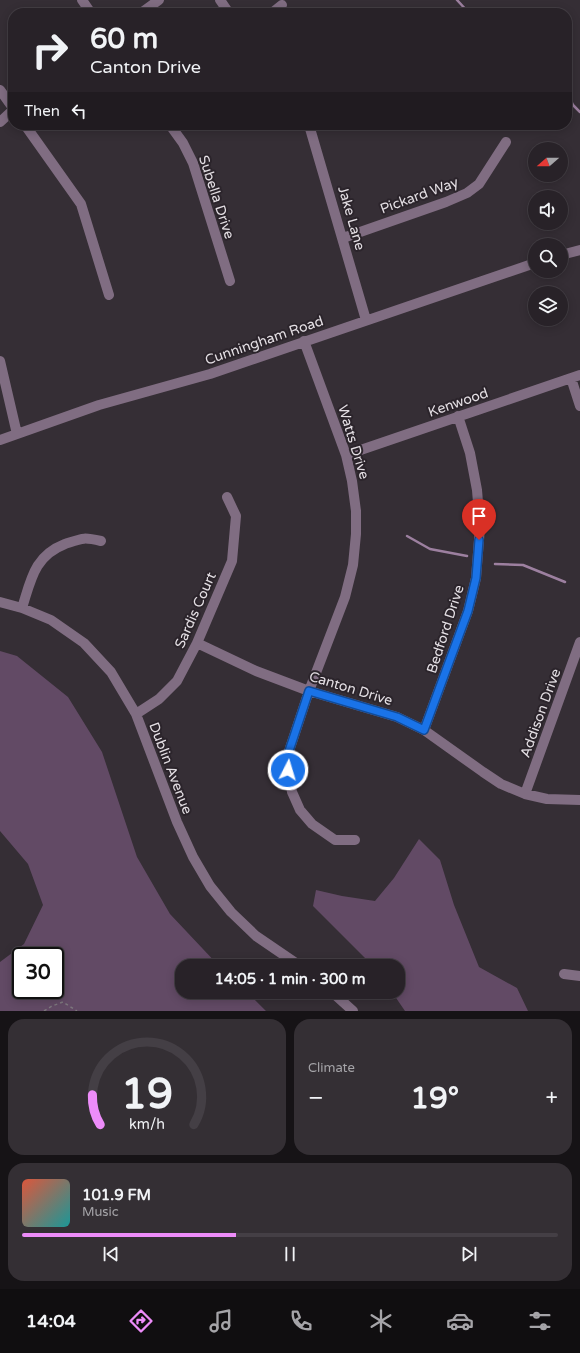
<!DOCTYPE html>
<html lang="en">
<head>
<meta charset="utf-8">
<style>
	body { margin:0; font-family:"Varela Round",sans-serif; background:#342f34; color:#f1f3f6; height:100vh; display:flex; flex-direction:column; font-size:15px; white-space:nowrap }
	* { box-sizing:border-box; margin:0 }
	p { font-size:13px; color:#a5a4a8 }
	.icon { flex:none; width:22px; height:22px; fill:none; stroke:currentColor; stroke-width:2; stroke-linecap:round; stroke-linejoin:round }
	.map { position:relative; height:1011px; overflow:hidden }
	.panel { display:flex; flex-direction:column; gap:8px; padding:8px; background:#161316; flex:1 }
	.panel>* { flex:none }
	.top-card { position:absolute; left:8px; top:8px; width:564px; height:122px; border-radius:16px; box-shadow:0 2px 10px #0003,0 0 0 1px #443f45; background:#282228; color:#f1f3f6; overflow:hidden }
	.needle { width:26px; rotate:250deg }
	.fabs { position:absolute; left:528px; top:142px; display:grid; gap:8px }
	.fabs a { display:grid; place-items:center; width:40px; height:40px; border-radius:50%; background:#282228; box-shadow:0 2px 10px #0003,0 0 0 1px #443f45; font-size:20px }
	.speed { position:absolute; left:12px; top:947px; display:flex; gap:8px; font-size:20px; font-weight:700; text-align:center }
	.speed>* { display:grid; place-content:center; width:52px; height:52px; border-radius:50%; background:#282228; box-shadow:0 2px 10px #0003,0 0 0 1px #443f45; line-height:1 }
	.speed .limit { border:2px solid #111; border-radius:6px; background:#fff; color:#111 }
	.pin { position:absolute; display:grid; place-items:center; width:34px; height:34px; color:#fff; margin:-41px -17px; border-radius:50% 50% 50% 0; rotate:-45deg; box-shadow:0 0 4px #0007 }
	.pin .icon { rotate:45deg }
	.me { position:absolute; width:44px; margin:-22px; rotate:5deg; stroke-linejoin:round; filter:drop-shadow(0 0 3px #0008) }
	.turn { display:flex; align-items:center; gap:14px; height:84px; padding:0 16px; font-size:18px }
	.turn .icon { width:52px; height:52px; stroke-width:2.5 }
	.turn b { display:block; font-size:28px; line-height:34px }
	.then { display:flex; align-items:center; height:38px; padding:0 16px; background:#0003; gap:8px; font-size:15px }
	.big { font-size:30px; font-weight:700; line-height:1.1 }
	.panel .card { flex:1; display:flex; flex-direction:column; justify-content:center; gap:6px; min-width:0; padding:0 14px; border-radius:16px; background:#342f34 }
	.panel .dial { align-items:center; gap:0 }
	.dial svg { height:104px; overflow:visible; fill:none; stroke:#443f45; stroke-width:7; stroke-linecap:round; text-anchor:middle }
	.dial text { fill:#f1f3f6; stroke:none }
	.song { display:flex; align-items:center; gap:12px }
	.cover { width:48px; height:48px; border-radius:6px; background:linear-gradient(135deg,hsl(10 70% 55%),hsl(180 70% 35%)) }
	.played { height:4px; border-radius:2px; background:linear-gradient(90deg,#ed8cf9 40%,#443f45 40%) }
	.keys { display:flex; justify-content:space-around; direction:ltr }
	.heat { display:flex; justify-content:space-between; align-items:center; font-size:22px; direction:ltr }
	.panel .tiles { flex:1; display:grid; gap:8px; grid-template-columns:1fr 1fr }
	.card:last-child { grid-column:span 2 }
	.trip { position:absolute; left:175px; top:959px; width:230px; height:40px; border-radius:16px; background:#282228; box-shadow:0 2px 10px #0003,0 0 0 1px #443f45; font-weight:700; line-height:40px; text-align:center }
	.dock { display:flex; height:64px; justify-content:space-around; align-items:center; background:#100e10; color:#a5a4a8 }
	.dock .icon { width:28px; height:28px }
	.dock .on { color:#ed8cf9 }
	.dock b { font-size:18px; color:#f1f3f6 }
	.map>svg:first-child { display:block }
</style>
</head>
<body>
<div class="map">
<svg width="580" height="1011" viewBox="0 0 580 1011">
	<rect width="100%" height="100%" fill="#352e35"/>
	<path fill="#624a65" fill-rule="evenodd" d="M0,651L17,656L68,697L102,752L137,857L170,914L219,966H182V992H247L266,1011H0V962L24,944L43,905L28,864L0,831ZM21,956H55V990H21Z
		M419,839L440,860L454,905L479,967L517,988L528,1011H405L392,992H398V966H373L313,906L316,890L342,896L375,901L394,878Z"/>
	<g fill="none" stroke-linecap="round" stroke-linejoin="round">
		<path stroke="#9d80a0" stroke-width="2.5" d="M457,0L469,13
			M567,92L573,105L580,112
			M407,536L430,549L467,556
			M495,564L523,565L565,582"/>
		<path stroke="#7d777d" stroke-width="1.5" stroke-dasharray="3 3" stroke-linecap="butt" d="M44,1011L52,1006L63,1002L77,1011"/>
		<path stroke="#806d82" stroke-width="10" d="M82,0L91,13
			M220,0L229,13
			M141,13L159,0
			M272,13L282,5
			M0,90L13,108
			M0,122L13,110
			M25,125L81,204L109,295
			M170,125L183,143L193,163L230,281
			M309,125L366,320
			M343,238L446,202L467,193L479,184L506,142
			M561,255L580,250
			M304,341L346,455L352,481L356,511V534L353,565L345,597L309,691L289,751L288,770L292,792L300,810L312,824L335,840H355
			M0,361L17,434
			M571,378L580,406
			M0,440L99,405L210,374L535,263
			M346,455L580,375
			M0,602L22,608L51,620L84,643L111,672L136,714L177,822L193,857L210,886L231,912L256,936L300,966
			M22,608C31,580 34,556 65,544C83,538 83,537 101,541
			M197,643L256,671L309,691L397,717L424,730L483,772L501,784L525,794L547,799L580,800
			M136,714L159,699L177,681L197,643L232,561L236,516L227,497
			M424,730L468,611L476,578L480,527L477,490L470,453L458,416
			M525,794L580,642
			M564,974L580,976
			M332,992L353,1011"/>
	</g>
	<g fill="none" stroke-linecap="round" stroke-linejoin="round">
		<g stroke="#114b97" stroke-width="10">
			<path id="route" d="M288,770L289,751L309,691L397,717L424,730L468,611L476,578L479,540"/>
		</g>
		<use href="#route" stroke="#1a73e8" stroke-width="7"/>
	</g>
	<g text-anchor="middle" stroke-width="4" stroke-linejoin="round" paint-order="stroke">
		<g font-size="14" fill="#e4dfe4" stroke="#2b242b">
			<text transform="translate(419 195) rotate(-20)" y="5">Pickard Way</text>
			<text transform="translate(217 197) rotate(72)" y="5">Subella Drive</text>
			<text transform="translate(352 218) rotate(74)" y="5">Jake Lane</text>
			<text transform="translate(264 340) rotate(-19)" y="5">Cunningham Road</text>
			<text transform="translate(458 402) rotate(-19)" y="5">Kenwood</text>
			<text transform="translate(354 442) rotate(73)" y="5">Watts Drive</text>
			<text transform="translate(195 610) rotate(-66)" y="5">Sardis Court</text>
			<text transform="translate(445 629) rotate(-72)" y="5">Bedford Drive</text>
			<text transform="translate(351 688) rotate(17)" y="5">Canton Drive</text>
			<text transform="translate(540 713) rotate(-70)" y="5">Addison Drive</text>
			<text transform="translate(171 768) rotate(69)" y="5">Dublin Avenue</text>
		</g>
	</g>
</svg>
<div class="fabs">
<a><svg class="needle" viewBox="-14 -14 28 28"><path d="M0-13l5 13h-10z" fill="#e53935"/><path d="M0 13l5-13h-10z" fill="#a5a4a8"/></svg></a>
<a><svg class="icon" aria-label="sound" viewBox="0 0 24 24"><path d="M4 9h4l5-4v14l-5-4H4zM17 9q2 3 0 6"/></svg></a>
<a><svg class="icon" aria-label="search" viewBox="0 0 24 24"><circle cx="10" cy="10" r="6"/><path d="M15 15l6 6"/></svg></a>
<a><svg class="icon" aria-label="layers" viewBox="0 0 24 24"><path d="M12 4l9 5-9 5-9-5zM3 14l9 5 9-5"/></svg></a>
</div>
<div class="speed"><div class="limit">30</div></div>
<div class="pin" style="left:479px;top:540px;background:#d93025"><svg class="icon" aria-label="arrive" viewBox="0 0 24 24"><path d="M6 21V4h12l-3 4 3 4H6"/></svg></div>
<svg class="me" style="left:288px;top:770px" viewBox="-20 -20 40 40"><circle r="17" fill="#1a73e8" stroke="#fff" stroke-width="3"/><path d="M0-11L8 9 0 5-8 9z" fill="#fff"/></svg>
<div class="trip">14:05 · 1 min · 300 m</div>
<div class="top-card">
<div class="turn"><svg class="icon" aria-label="right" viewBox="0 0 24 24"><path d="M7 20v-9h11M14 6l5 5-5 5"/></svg><div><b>60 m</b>Canton Drive</div></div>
<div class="then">Then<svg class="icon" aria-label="left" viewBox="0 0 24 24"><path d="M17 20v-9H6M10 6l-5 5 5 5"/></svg></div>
</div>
</div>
<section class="panel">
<div class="tiles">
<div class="card dial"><svg viewBox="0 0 100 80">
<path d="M14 69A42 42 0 1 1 86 69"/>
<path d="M14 69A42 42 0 0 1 8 46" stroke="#ed8cf9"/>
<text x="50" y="56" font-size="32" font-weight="700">19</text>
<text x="50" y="72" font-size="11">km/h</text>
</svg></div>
<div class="card"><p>Climate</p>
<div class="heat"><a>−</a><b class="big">19°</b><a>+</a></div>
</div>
<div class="card">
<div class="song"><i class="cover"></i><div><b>101.9 FM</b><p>Music</p></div></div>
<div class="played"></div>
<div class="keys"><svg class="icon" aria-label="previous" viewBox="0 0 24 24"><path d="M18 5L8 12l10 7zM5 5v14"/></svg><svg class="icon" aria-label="pause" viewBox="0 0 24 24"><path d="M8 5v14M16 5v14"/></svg><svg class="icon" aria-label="next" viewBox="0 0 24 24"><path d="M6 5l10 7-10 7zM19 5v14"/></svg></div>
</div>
</div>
</section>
<nav class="dock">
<b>14:04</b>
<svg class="icon on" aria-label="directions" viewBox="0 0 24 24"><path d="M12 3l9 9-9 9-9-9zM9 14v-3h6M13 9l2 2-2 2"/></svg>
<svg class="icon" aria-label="music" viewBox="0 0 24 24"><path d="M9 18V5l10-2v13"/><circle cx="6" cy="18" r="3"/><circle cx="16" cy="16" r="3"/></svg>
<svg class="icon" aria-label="phone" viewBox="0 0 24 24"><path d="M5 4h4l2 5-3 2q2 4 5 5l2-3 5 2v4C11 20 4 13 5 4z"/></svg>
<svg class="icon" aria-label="climate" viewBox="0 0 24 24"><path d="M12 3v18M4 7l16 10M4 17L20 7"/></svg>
<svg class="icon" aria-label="car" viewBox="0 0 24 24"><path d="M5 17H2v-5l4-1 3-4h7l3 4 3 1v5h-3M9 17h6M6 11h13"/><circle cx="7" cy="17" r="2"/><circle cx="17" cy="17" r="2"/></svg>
<svg class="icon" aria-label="filters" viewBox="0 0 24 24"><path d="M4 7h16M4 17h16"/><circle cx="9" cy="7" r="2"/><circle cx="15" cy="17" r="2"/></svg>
</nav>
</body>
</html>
